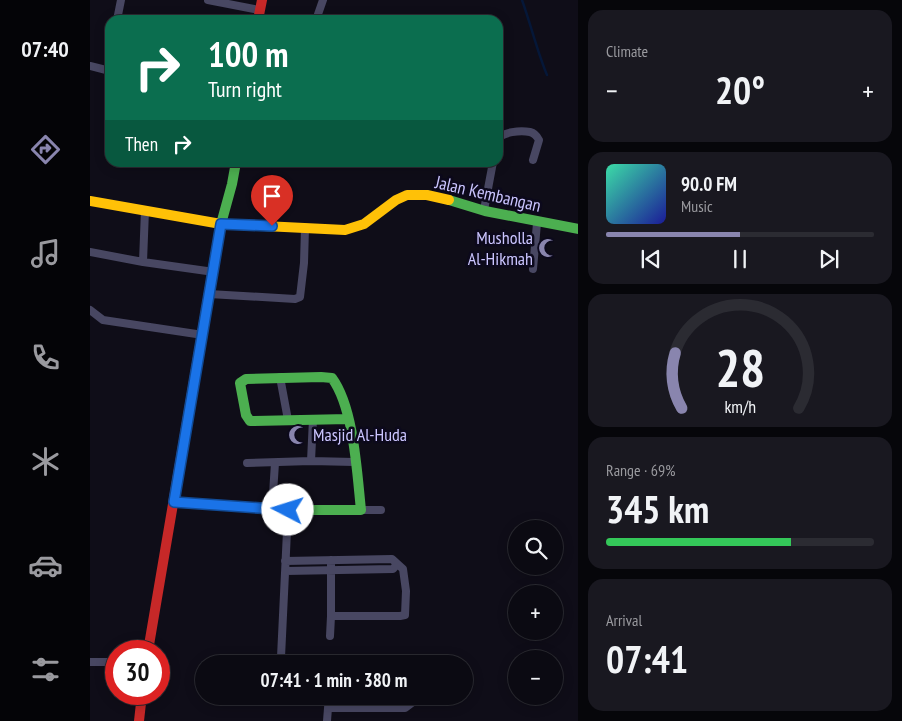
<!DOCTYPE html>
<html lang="en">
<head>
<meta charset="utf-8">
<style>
	body { margin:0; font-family:"PT Sans Narrow",sans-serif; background:#191820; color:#f1f3f6; height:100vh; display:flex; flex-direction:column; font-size:19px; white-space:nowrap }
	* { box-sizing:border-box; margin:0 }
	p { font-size:16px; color:#9a9a9f }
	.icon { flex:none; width:28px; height:28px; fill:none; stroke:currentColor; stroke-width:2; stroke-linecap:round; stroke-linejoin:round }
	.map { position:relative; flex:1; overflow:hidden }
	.sheet { display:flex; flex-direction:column; gap:10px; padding:10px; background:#06060a; width:324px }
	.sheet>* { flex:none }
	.top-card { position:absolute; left:15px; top:15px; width:398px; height:152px; border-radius:15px; box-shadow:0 2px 12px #0003,0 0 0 1px #2b2b32; background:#0b6e4f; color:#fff; overflow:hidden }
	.buttons { position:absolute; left:418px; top:520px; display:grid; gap:10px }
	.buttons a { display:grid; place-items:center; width:55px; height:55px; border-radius:50%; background:#0b0a12; box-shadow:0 2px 12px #0003,0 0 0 1px #2b2b32; font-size:25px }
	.speed { position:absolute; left:15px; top:640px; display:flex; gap:10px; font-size:25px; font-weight:700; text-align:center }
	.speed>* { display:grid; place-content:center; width:65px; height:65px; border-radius:50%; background:#0b0a12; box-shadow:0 2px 12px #0003,0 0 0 1px #2b2b32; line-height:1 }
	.speed .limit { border:8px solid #d22; background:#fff; color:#111 }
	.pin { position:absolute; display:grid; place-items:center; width:42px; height:42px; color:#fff; margin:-51px -21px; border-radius:50% 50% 50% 0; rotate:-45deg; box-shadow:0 0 5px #0007 }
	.pin .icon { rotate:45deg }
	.me { position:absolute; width:55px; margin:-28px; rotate:275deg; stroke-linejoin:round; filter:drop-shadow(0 0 4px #0008) }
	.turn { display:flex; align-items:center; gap:18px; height:105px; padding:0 20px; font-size:22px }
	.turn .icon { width:65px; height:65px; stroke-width:2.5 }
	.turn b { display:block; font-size:35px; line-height:42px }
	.then { display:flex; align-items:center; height:48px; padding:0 20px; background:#0003; gap:10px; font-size:19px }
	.big { font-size:38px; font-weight:700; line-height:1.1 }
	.sheet .tile { flex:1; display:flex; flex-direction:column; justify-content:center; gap:8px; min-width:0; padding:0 18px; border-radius:15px; background:#191820 }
	.sheet .dial { align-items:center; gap:0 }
	.dial svg { height:130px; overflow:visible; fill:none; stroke:#2b2b32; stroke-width:7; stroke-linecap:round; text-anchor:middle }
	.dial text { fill:#f1f3f6; stroke:none }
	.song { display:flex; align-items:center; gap:15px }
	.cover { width:60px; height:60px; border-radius:8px; background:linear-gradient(135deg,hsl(160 70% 55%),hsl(240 70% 35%)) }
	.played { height:5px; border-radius:2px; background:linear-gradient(90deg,#8985ae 50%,#2b2b32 50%) }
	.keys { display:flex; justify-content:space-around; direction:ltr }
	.heat { display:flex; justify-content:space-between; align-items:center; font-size:28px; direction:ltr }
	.charge { height:8px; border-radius:4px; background:linear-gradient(90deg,#34c759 69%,#2b2b32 0) }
	.trip { position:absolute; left:105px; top:655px; width:278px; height:50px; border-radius:25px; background:#0b0a12; box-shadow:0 2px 12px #0003,0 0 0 1px #2b2b32; font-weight:700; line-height:50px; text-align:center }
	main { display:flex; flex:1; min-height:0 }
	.tab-bar { display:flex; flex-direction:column; width:90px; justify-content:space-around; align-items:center; background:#040407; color:#9a9a9f }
	.tab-bar .icon { width:35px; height:35px }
	.tab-bar .selected { color:#8985ae }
	.tab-bar b { font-size:22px; color:#f1f3f6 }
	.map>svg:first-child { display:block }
</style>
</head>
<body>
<main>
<nav class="tab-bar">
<b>07:40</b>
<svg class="icon selected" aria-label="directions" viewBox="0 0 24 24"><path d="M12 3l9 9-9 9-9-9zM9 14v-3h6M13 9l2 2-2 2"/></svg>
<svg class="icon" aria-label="music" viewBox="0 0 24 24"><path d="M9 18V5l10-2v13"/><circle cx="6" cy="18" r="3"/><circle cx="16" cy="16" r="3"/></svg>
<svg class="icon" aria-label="phone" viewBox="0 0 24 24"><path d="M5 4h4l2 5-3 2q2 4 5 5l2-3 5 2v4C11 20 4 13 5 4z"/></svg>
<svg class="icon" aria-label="climate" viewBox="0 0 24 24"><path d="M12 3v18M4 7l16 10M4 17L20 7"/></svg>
<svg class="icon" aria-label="car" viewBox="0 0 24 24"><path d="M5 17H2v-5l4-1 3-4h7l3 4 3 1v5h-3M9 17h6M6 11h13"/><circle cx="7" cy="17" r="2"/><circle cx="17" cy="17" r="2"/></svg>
<svg class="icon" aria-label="filters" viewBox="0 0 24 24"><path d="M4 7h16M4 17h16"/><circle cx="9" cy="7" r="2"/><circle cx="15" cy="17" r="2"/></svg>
</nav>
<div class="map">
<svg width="489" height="721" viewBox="0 0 489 721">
	<rect width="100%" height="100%" fill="#0f0d18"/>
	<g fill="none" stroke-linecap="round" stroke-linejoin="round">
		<path stroke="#051738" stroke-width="2.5" d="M432,0C441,25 447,51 457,75"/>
		<path stroke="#484762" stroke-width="8" d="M118,0L169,10
			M27,20L31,0
			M226,20L233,0
			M0,66L20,71
			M18,71L20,61
			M408,139C413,132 430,130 440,132C444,133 447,136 449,140L443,160
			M394,210L403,162
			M0,252L53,262L124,272
			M53,262L55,210
			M443,269L447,223
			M119,294L205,299L210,297L214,263L215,228
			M0,310L13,320L113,335
			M190,377L198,420
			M221,461L223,419
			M157,463L221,461L264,462
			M84,502L198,510L191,657L193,661L197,663L319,664
			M182,509L185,463
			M271,510H291
			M195,561L302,559L313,569L316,591L315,615L310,616H241V560
			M196,571L303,569L307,564
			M240,636L241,616
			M0,662H26
			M239,696L238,708H315L323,702V696
			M237,721L238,708"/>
		<path stroke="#4caf50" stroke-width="10" d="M359,200L395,211L489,229
			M123,269L131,224L142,184L146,162
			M198,510H271C267,473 264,408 242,378L231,377L156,379L150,383L156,415L160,421L258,419"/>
		<path stroke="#ffc107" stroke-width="10" d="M0,201L131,224L255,230L274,224L306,200L317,195H337L359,200"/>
		<path stroke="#c62828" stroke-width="10" d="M168,20L172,0
			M58,651L123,269
			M49,721L52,694"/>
	</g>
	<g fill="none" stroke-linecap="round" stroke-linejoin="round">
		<g stroke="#114b97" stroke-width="12">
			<path id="route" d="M182,226L131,224L84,502L198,510"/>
		</g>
		<use href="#route" stroke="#1a73e8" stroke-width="9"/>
	</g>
	<defs>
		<g id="mosque-bare" transform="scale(1.5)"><path d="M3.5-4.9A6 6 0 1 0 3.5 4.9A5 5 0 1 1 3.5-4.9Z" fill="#8985ae" stroke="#0c091c" stroke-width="2.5" paint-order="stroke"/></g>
	</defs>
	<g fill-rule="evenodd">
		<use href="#mosque-bare" x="458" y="248"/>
		<use href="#mosque-bare" x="208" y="435"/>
	</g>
	<g text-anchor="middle" stroke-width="5" stroke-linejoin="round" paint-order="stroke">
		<g font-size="18" fill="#cbc5ff" stroke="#0c091c">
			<text transform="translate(398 194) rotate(13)" y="6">Jalan Kembangan</text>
		</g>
		<g font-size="18" fill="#cbc5ff" stroke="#0c091c" text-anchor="end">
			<text x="443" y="244">Musholla<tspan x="443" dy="21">Al-Hikmah</tspan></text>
			<text x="223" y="441" text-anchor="start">Masjid Al-Huda</text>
		</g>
	</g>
</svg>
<div class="buttons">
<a><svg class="icon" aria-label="search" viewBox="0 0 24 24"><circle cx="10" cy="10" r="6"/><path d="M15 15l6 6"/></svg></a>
<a>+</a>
<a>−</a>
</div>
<div class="speed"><div class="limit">30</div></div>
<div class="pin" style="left:182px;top:226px;background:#d93025"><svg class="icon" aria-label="arrive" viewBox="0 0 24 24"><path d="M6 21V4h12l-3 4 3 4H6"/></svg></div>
<svg class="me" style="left:198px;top:510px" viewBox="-20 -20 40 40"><circle r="19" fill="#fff"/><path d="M0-13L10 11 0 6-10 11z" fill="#1a73e8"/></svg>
<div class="trip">07:41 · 1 min · 380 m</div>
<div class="top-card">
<div class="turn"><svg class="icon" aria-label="right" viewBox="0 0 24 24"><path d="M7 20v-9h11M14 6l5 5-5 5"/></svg><div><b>100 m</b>Turn right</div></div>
<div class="then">Then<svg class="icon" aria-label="right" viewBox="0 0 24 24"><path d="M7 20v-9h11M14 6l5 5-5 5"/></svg></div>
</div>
</div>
<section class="sheet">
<div class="tile"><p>Climate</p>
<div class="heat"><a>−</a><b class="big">20°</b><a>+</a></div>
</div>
<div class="tile">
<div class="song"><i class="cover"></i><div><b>90.0 FM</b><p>Music</p></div></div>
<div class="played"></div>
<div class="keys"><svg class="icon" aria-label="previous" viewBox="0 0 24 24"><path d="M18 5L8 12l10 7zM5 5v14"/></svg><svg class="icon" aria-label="pause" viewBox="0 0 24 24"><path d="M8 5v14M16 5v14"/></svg><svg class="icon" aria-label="next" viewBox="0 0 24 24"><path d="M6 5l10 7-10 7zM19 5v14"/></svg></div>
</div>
<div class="tile dial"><svg viewBox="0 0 100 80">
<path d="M14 69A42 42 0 1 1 86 69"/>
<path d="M14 69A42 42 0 0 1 10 35" stroke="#8985ae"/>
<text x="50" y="56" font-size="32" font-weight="700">28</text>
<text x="50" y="72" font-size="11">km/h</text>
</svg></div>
<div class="tile"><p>Range · 69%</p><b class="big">345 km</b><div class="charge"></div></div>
<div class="tile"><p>Arrival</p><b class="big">07:41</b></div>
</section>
</main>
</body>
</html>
